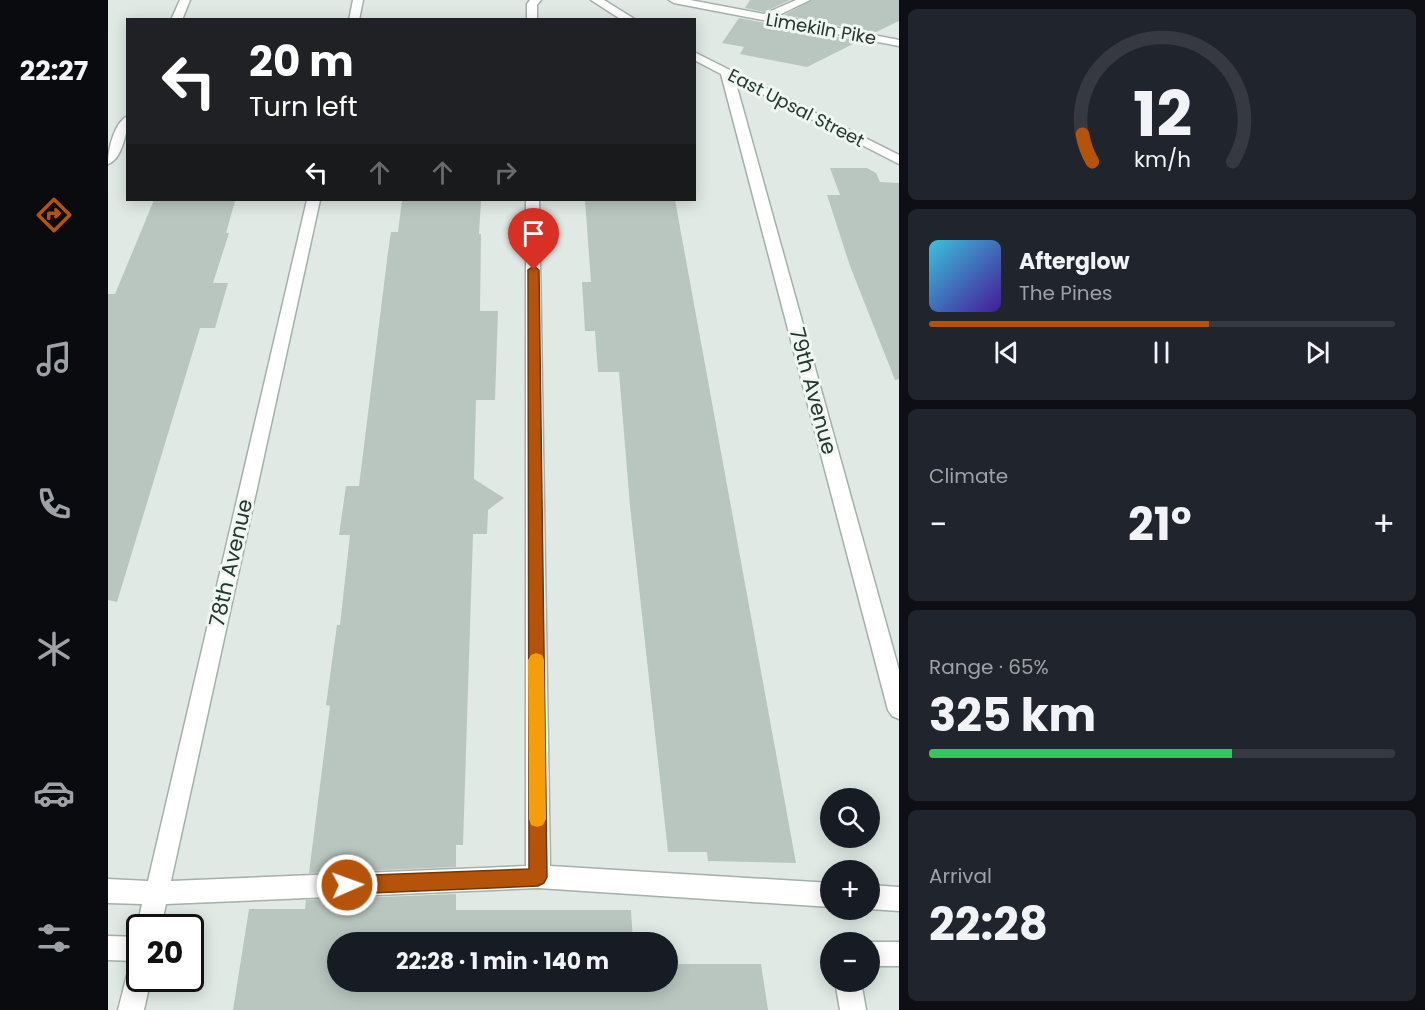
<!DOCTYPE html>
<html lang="en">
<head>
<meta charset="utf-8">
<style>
	body { margin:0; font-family:Poppins,sans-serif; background:#20242c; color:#f1f3f6; height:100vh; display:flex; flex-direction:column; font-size:22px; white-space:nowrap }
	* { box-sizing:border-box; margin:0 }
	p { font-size:20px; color:#9ea1a6 }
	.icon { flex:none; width:33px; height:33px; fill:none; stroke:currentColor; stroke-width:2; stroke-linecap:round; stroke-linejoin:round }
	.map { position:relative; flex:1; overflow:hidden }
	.panel { display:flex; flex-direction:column; gap:9px; padding:9px; background:#0d0f14; width:526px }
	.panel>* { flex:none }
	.guide { position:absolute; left:18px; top:18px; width:570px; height:183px; border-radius:0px; box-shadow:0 3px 15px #0003; background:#202124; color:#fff; overflow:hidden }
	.controls { position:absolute; left:712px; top:788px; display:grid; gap:12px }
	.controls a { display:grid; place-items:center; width:60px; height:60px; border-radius:50%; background:#171b24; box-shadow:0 3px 15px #0003; font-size:30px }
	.speed { position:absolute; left:18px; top:914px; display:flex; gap:12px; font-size:30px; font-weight:700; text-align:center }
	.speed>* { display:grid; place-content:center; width:78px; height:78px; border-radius:50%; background:#171b24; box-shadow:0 3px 15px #0003; line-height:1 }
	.speed .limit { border:3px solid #111; border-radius:9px; background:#fff; color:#111 }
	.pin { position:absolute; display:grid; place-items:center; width:51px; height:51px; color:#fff; margin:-62px -26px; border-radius:50% 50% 50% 0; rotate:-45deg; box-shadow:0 0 6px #0007 }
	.pin .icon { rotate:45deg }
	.me { position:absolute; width:66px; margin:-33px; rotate:88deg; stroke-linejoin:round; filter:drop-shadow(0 0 4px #0008) }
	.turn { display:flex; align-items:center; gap:21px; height:126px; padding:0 24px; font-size:27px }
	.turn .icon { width:78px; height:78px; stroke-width:2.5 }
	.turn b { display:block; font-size:42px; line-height:51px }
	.lanes { display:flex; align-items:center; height:57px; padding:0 24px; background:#0003; justify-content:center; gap:30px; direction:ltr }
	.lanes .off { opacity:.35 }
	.big { font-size:45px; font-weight:700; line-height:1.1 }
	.panel .tile { flex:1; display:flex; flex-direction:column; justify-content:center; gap:9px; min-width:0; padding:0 21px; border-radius:9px; background:#20242c }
	.panel .dial { align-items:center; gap:0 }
	.dial svg { height:156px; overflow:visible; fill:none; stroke:#363941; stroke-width:7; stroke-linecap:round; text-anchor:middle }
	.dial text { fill:#f1f3f6; stroke:none }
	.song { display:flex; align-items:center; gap:18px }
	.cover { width:72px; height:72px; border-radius:9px; background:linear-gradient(135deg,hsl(190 70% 55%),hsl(260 70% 35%)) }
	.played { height:6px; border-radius:3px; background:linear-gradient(90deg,#b45309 60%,#363941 60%) }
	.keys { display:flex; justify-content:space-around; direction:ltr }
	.heat { display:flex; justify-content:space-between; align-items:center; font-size:33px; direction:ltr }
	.charge { height:9px; border-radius:4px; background:linear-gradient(90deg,#34c759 65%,#363941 0) }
	.trip { position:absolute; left:219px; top:932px; width:351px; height:60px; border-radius:30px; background:#171b24; box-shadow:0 3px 15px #0003; font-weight:700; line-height:60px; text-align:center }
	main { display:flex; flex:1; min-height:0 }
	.tabs { display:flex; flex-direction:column; width:108px; justify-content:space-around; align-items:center; background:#090b0e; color:#9ea1a6 }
	.tabs .icon { width:42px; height:42px }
	.tabs .active { color:#b45309 }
	.tabs b { font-size:27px; color:#f1f3f6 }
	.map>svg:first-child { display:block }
</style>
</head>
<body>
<main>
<nav class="tabs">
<b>22:27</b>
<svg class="icon active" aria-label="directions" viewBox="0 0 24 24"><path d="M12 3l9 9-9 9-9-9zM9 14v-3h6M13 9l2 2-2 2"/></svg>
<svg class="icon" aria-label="music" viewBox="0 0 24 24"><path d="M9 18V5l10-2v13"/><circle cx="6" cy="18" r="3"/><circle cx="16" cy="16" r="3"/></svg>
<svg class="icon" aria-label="phone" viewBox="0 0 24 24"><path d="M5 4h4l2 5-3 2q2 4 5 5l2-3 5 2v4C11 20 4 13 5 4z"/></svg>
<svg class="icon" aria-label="climate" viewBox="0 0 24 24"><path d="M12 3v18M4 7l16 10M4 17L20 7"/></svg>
<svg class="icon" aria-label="car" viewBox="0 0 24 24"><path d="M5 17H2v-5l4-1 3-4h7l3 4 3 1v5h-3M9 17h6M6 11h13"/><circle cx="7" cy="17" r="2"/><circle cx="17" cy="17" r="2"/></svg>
<svg class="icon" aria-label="filters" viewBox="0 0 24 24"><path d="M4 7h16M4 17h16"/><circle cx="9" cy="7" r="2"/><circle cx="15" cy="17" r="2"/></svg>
</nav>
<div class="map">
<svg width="791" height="1010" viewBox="0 0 791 1010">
	<rect width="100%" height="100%" fill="#e0e9e4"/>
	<path fill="#b9c6c0" d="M642,0H682L656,12L637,8Z
		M704,0H791V21L766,33L676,15Z
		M631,18L751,41L699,67L632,54L636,47L614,43Z
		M722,168H759L768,173L772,182L791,183V379L787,380L742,266L719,195H732Z
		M46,200L127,201L118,233H121L105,283H120L107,328H92L9,602L0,600V294H7Z
		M294,200H373L371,234H373L372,311H390L387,400H368L366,479L396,498L380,510L379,534H365L355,845H348V867L201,873L222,706L218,705L229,625H232L242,535H231L238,486H251L280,252L283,232H290Z
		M477,200H567L688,863L600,861L599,852H560L522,506L511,372H490L487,331H477L474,282H483Z
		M348,894V910H523L525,942H230V981H560V964H653L660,1010H125L141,909H197L198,900Z"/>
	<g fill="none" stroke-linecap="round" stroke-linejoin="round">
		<g stroke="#a4b0aa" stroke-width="3">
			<path id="minor" d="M72,0H82L74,20H63Z
				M245,0H255L251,20H241Z
				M422,0H433L429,5V20H419V4Z
				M483,0H496L528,20H514Z
				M561,0H582L656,14L688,0H702L669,16L791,40V46L566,3Z
				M586,52L791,155V164L627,80L791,670V719L784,716L780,710L613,74L586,60Z
				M20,116C20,129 14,160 0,164C0,150 6,122 20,116Z
				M199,200H212L63,881L418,866V200H431L442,866L723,883V907L430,888L58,904L53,927H32V933L29,927L34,904L0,903V879L40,881Z
				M762,885L791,887V911L762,909Z
				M0,936L32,937V978H43L36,1010H10L20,971L26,961L0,960Z
				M762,942H791V966H762Z
				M727,981H753L758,1010H732Z"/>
		</g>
		<use href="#minor" fill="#fff" fill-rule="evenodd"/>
	</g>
	<path fill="#b45309" stroke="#753606" stroke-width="1.5" d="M426,266L431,270L439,877L436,883L430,886L239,894L233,891L230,885L233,879L239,876L421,869L420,270Z"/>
	<path fill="#f59e0b" d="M428,653L434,655L436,660L438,819L435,825L429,827L423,825L421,819L420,660L423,655Z"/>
	<g text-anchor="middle" stroke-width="6" stroke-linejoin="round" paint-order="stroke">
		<g font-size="18" fill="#233730" stroke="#f0f6f2">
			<text transform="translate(713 29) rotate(10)" y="6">Limekiln Pike</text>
			<text transform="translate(688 108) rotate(27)" y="6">East Upsal Street</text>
		</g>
		<g font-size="21" fill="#233730" stroke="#f0f6f2">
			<text transform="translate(705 391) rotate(75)" y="7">79th Avenue</text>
			<text transform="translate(123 563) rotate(-77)" y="7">78th Avenue</text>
		</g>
	</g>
</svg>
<div class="controls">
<a><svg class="icon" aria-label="search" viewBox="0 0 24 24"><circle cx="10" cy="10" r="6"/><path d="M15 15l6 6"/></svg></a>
<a>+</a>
<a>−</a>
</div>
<div class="speed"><div class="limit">20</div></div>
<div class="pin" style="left:426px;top:270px;background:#d93025"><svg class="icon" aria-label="arrive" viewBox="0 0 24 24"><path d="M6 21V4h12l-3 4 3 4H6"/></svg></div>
<svg class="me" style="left:239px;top:885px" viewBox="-20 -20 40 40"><circle r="17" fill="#b45309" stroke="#fff" stroke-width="3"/><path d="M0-11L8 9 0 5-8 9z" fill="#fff"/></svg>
<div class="trip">22:28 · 1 min · 140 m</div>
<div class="guide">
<div class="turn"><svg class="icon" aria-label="left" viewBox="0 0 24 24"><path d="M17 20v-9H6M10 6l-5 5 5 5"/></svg><div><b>20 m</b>Turn left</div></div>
<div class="lanes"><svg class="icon" aria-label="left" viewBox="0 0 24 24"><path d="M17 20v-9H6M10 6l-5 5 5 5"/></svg><svg class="icon off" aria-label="ahead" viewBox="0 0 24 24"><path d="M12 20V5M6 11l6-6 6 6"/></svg><svg class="icon off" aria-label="ahead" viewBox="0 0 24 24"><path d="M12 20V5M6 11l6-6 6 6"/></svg><svg class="icon off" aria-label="right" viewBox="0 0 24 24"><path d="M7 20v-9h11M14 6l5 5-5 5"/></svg></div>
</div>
</div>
<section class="panel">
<div class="tile dial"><svg viewBox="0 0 100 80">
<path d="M14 69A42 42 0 1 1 86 69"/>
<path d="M14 69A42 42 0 0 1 9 55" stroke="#b45309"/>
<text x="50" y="56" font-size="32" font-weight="700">12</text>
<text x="50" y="72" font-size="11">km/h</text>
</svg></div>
<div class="tile">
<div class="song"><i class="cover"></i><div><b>Afterglow</b><p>The Pines</p></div></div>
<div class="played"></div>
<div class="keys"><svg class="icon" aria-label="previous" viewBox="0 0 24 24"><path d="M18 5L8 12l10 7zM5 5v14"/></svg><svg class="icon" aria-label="pause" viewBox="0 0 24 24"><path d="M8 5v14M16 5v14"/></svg><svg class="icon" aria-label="next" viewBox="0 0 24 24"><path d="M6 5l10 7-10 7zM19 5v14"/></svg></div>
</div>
<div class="tile"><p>Climate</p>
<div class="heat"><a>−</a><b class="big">21°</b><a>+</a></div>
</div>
<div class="tile"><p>Range · 65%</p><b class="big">325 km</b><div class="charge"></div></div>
<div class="tile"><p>Arrival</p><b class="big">22:28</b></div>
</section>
</main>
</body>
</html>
